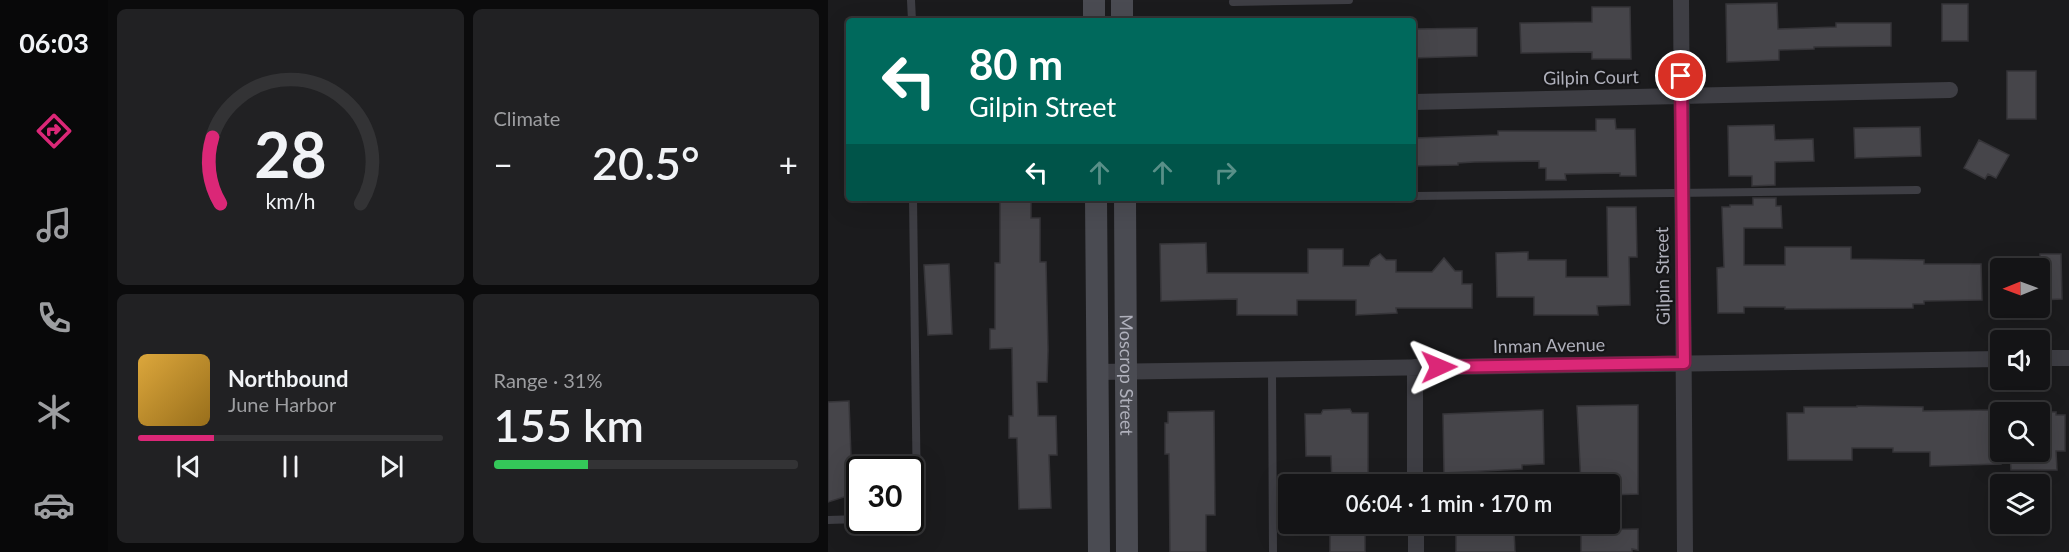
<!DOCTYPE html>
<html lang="en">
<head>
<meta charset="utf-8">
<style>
	body { margin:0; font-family:Lato,sans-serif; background:#212123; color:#f1f3f6; height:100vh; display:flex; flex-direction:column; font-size:22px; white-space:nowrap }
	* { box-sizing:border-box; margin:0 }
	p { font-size:20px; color:#9d9ea1 }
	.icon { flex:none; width:33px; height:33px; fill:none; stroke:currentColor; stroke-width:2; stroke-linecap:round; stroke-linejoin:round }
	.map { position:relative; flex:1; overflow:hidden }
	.sheet { display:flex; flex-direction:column; gap:9px; padding:9px; background:#0b0b0c; width:720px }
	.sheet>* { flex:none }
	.top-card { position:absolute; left:18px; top:18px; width:570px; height:183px; border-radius:6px; box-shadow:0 6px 24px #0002,0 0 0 2px #333335; background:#00695c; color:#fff; overflow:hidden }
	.needle { width:39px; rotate:269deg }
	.buttons { position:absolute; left:1162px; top:258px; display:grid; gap:12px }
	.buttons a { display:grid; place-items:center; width:60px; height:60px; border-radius:6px; background:#141416; box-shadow:0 6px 24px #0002,0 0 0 2px #333335; font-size:30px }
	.speed { position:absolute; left:18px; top:456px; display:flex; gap:12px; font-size:30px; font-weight:700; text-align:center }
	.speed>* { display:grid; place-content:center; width:78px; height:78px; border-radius:50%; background:#141416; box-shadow:0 6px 24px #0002,0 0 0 2px #333335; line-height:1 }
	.speed .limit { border:3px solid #111; border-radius:9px; background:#fff; color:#111 }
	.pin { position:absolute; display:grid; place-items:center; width:51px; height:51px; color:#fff; margin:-26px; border:3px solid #fff; border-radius:50%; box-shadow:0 2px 6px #0007 }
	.me { position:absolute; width:66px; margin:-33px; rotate:89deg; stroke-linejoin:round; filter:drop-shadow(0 0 4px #0008) }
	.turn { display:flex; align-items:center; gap:21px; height:126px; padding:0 24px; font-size:27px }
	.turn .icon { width:78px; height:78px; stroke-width:2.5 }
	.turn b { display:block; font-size:42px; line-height:51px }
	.lanes { display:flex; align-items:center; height:57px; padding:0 24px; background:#0003; justify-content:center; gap:30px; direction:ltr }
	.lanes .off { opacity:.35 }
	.big { font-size:45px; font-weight:600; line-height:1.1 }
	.sheet .card { flex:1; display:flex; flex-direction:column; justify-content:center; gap:9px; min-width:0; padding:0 21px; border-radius:9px; background:#212123 }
	.sheet .dial { align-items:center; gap:0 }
	.dial svg { height:156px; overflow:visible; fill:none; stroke:#333335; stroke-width:7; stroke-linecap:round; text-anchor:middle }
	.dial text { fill:#f1f3f6; stroke:none }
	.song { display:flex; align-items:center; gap:18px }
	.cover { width:72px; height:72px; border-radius:9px; background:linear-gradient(135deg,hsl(40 70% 55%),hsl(40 70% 35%)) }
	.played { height:6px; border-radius:3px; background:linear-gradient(90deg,#db2777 25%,#333335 25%) }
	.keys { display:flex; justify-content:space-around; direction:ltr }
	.heat { display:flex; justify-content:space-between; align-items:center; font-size:33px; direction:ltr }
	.charge { height:9px; border-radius:4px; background:linear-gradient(90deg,#34c759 31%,#333335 0) }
	.sheet .tiles { flex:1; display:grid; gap:9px; grid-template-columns:repeat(2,1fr) }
	.trip { position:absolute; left:450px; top:474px; width:342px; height:60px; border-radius:6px; background:#141416; box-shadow:0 6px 24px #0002,0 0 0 2px #333335; font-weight:600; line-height:60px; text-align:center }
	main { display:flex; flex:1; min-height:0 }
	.menu { display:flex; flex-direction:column; width:108px; justify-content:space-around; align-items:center; background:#080809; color:#9d9ea1 }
	.menu .icon { width:42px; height:42px }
	.menu .on { color:#db2777 }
	.menu b { font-size:27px; color:#f1f3f6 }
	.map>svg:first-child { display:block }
</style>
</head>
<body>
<main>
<nav class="menu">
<b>06:03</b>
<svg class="icon on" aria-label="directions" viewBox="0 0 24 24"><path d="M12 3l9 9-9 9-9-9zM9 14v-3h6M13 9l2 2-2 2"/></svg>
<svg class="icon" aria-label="music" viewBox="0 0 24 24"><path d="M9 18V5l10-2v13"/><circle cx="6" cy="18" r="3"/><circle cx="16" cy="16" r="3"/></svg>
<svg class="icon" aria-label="phone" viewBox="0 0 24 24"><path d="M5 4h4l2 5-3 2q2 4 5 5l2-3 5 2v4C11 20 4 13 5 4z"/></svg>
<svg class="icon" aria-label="climate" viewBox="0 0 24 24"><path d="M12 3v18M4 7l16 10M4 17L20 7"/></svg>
<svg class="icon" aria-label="car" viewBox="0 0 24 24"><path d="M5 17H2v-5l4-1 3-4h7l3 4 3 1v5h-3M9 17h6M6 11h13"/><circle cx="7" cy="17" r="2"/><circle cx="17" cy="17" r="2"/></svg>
</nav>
<section class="sheet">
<div class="tiles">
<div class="card dial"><svg viewBox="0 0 100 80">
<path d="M14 69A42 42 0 1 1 86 69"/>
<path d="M14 69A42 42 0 0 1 10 35" stroke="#db2777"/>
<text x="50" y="56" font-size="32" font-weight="700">28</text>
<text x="50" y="72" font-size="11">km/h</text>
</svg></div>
<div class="card"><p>Climate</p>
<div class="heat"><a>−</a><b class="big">20.5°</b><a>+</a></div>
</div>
<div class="card">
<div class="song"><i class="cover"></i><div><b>Northbound</b><p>June Harbor</p></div></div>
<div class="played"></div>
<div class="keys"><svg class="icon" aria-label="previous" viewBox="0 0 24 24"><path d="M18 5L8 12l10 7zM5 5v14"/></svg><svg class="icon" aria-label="pause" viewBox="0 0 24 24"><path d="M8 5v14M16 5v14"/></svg><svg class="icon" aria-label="next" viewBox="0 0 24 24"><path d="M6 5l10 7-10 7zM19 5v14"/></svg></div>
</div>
<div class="card"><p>Range · 31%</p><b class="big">155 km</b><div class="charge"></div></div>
</div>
</section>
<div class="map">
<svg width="1241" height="552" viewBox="0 0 1241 552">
	<rect width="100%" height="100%" fill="#1b1b1d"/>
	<path fill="#46454a" stroke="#363539" stroke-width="1.5" d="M949,3L950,29L1008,27V23H1063V46L986,47V49L951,50V60L899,62L898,4Z
		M1114,4H1140V41H1114Z
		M764,7H802L803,59H764V52L693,53L692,23L764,22Z
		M649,28V56L585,58V29Z
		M1179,71H1208V119H1179Z
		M768,119H787L788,129H807L808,176H792V173L737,174L738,180H718V168H711V161L646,162L630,163V165L585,166L587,138L670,135V131H768Z
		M946,125L947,140L985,139L986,161L947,162V185L924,186V176H901L900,126Z
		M1092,127L1093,156L1027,158L1026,128Z
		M1151,140L1181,155L1168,178L1160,174L1157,179L1136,168Z
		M172,198H203V218H212V262H218L220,350L219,382H209L210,416H228L229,455H221L223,508L191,509L189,438H181V416H185L184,348L162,349V329H167V263H172Z
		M925,198H948V206H953L954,228H916V265H957V247H1023V259L1096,260V264H1153L1154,300L1096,301V304H1085V308L957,309V307H916V313H890L889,268L896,267L894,207H902V205H925Z
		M779,207H808L809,257H801L802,305L769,306L770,315H706V297H669L668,253L700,252V260H738V277H780Z
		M378,243L379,273H480V249H515V266H541L543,260L552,254L558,260H568V272H604L616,258L627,271H634V284H644V308H568L569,313L528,315V300H469V315H409V299L333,301L332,244Z
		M1212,254H1233L1234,299L1212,300Z
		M121,264L124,334L100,335L96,265Z
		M21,401L23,457L32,455V492L0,502V402Z
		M810,405V494L782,495V484H753L749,406Z
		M1029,406L1095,407V411L1166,410V412H1173V464L1102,466V452H1065V448H1024V460H960L959,413H976V407H1029Z
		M522,409L524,413H540V484H504L503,456H478L477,414H493L495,410Z
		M715,410L716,464L694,465V469L616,473L615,414Z
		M386,411L387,515H378V552H342L341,454H337V423H340V412Z
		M1212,412H1228V415H1237V451H1228L1229,470H1183L1182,452H1212Z
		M502,524H537V552H502Z
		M686,529L687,552H628V530Z
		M810,529V550L804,549V552H753V530Z"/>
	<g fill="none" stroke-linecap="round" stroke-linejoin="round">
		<path stroke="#3e3e44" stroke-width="8" d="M83,0L84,21
			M405,2L521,0
			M585,196L1089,190
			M444,370L445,552
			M82,515L89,502L85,198
			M0,520L32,519"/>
		<path stroke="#3e3e44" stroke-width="16" d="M853,0L857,552
			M585,102L1122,90
			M1212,358H1241
			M587,367V484
			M269,372L1173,359
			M588,524V552"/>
		<g stroke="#4a4b52" stroke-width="22">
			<path d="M266,0V21"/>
			<path d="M294,0V21"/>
			<path d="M268,198L271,552"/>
			<path id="s1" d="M297,198L299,552"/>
		</g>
	</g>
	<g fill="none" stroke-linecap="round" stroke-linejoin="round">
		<g stroke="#8e194d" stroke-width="15">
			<path id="route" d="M611,367L856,363L853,76"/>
		</g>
		<use href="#route" stroke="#db2777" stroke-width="10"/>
	</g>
	<g text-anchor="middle" stroke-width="4.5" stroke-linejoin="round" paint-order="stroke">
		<g font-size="18" fill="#afb0bb" stroke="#161618">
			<text transform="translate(763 78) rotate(-1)" y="6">Gilpin Court</text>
			<text transform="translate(835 276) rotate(-91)" y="6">Gilpin Street</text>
			<text transform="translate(721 346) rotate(-1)" y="6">Inman Avenue</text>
			<text dy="6" stroke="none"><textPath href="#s1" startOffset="177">Moscrop Street</textPath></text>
		</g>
	</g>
</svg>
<div class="buttons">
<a><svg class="needle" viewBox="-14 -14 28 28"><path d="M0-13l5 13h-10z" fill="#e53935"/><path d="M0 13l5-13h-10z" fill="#9d9ea1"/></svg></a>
<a><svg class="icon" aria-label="sound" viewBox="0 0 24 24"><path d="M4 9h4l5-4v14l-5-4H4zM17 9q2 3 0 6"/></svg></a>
<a><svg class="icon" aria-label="search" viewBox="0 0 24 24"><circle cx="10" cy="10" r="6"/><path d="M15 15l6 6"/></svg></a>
<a><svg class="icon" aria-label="layers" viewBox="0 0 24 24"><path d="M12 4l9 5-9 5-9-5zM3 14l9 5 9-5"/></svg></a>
</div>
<div class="speed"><div class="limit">30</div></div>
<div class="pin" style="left:853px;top:76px;background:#d93025"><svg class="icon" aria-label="arrive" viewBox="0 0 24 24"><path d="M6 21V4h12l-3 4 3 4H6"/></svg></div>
<svg class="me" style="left:611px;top:367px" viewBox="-20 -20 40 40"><path d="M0-17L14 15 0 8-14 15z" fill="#db2777" stroke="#fff" stroke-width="4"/></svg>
<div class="trip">06:04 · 1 min · 170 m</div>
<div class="top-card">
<div class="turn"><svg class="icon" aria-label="left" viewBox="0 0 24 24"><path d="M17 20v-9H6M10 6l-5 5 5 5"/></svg><div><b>80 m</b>Gilpin Street</div></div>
<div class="lanes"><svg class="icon" aria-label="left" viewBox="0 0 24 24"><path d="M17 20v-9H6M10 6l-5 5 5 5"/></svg><svg class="icon off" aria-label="ahead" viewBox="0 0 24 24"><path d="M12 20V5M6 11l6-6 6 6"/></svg><svg class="icon off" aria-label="ahead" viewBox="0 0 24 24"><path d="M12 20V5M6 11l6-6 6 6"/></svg><svg class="icon off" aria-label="right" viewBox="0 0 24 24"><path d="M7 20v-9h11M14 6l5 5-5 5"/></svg></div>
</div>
</div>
</main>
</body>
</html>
